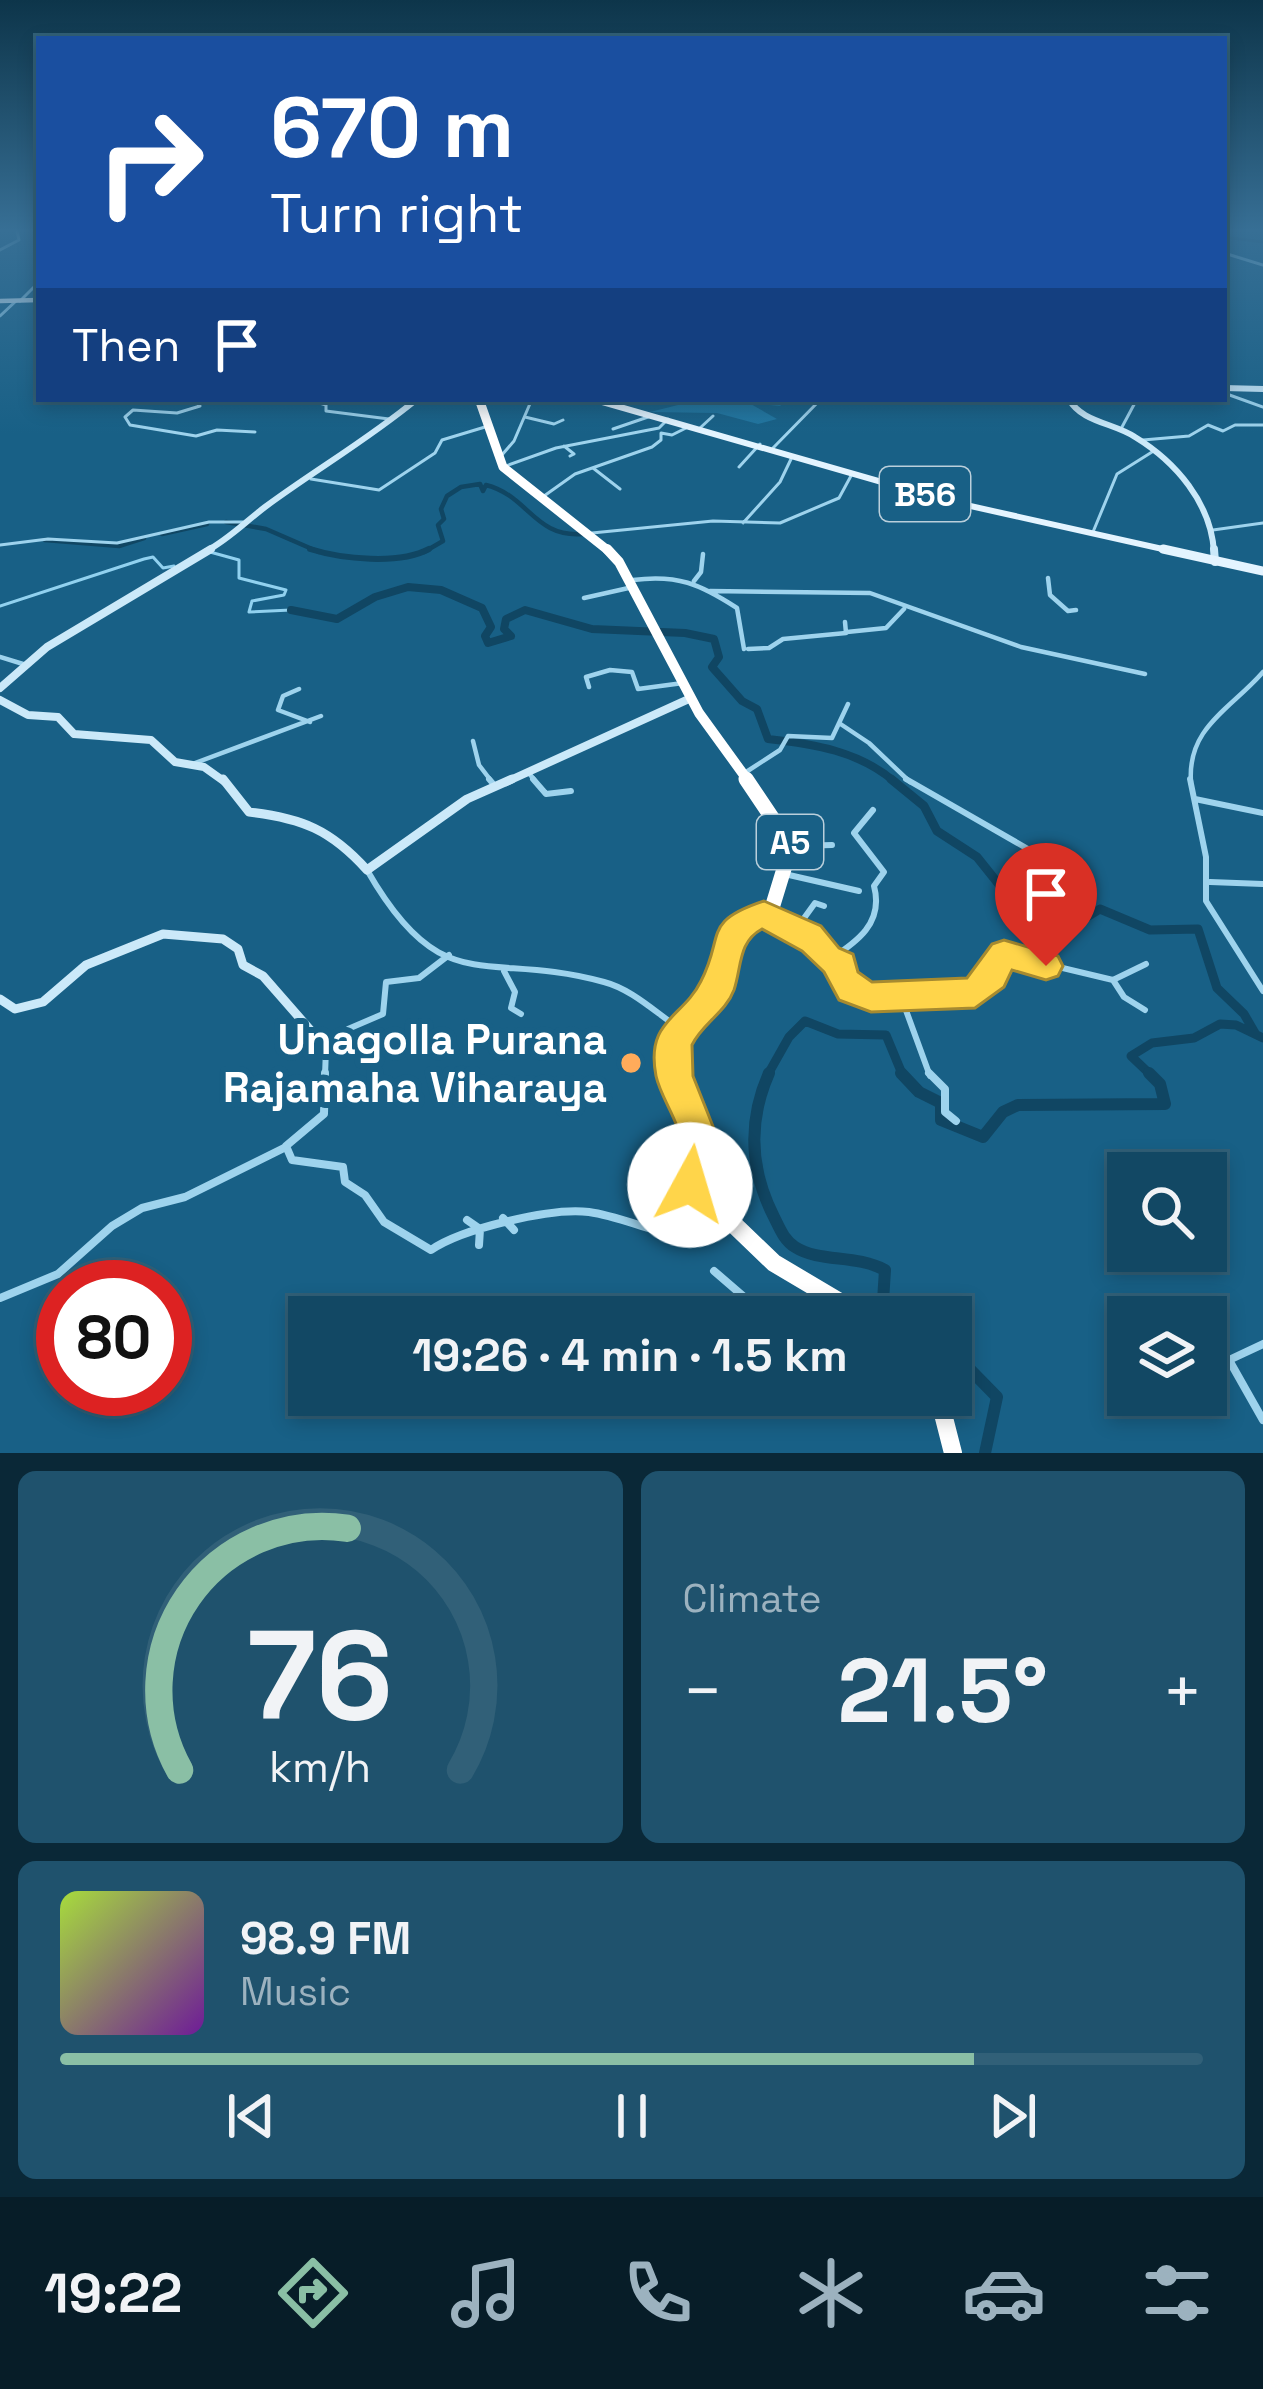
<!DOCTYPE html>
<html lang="en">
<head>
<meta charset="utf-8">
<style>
	body { margin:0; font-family:"Space Grotesk",sans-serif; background:#1f526d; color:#f1f3f6; height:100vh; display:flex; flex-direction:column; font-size:45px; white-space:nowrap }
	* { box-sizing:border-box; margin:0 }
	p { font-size:39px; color:#9cb2bf }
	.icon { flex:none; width:66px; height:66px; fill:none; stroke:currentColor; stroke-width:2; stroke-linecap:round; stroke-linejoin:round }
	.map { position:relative; height:1453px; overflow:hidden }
	.side { display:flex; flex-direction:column; gap:18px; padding:18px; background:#0a2837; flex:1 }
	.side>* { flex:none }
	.banner { position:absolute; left:36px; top:36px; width:1191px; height:366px; border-radius:0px; box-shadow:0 6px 18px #0003,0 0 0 3px #316078; background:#1a4fa0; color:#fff; overflow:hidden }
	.controls { position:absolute; left:1107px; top:1152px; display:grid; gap:24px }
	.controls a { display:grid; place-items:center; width:120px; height:120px; border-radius:0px; background:#124864; box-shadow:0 6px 18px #0003,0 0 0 3px #316078; font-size:60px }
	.speed { position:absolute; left:36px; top:1260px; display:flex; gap:24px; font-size:60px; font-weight:700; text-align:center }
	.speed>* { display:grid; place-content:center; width:156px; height:156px; border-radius:50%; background:#124864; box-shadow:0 6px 18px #0003,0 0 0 3px #316078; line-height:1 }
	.speed .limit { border:18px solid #d22; background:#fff; color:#111 }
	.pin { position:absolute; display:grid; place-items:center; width:102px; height:102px; color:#fff; margin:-123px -51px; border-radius:50% 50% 50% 0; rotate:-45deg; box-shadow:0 0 12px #0007 }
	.pin .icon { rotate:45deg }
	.me { position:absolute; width:132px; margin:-66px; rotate:6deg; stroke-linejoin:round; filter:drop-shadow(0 0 9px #0008) }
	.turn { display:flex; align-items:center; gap:42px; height:252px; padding:0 36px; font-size:54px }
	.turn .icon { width:156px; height:156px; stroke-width:2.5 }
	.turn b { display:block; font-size:84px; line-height:102px }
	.then { display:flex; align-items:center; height:114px; padding:0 36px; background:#0003; gap:24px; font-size:45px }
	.big { font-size:90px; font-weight:800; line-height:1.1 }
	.side .tile { flex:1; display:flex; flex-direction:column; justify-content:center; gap:18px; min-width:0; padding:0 42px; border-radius:18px; background:#1f526d }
	.side .dial { align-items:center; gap:0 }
	.dial svg { height:312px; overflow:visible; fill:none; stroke:#316078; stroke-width:7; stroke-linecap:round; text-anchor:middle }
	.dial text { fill:#f1f3f6; stroke:none }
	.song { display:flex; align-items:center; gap:36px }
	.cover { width:144px; height:144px; border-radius:18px; background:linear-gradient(135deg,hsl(80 70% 55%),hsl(280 70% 35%)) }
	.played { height:12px; border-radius:6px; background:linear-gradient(90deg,#8abfa5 80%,#316078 80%) }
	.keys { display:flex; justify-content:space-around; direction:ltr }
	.heat { display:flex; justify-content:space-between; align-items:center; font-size:66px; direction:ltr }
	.side .tiles { flex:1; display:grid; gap:18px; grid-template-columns:1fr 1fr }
	.tile:last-child { grid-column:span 2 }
	.trip { position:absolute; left:288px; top:1296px; width:684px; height:120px; border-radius:0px; background:#124864; box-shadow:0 6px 18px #0003,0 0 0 3px #316078; font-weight:800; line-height:120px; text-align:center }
	.tabs { display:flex; height:192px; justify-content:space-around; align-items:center; background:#071d28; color:#9cb2bf }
	.tabs .icon { width:84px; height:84px }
	.tabs .current { color:#8abfa5 }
	.tabs b { font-size:54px; color:#f1f3f6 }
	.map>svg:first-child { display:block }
</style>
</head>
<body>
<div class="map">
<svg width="1263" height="1453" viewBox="0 0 1263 1453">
	<rect width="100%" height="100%" fill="#186086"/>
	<path fill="#21759f" d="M702,399H780L785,401L780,406L749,403L777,419L758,424L717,413L650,412Z"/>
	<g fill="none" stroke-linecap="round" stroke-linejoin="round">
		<path stroke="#91d1ef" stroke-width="3" d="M210,552L239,560V578L286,590L284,595L252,601L249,612L291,610
			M0,606L144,559L153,557L163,568L174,566"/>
		<path stroke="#104663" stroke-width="3" d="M1224,237L1263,242"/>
		<path stroke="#104663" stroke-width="4.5" d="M226,522L266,529L319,552
			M162,534L207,524
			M45,540L119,546L144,538
			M424,552L443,541L438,525L444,519L441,509L447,496L461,487L480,484L483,491L486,485C529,496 534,538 583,534"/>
		<path stroke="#104663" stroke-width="6" d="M310,549C342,559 399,565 429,549"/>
		<path stroke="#104663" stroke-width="8" d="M291,610L337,619L375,597L408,587L441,590L482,608L491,627L485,636L488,643L511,636L504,629L506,619L525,610L592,629L685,633L714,639L719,657L712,667L742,701L757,709L768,739C814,744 859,751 895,782"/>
		<path stroke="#104663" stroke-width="9" d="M891,779L924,806L937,831L977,857L1009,897L1074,925L1100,909L1150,930L1198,929L1217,988L1244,1014L1255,1033
			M767,1076L789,1037L805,1021L838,1034L886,1035L903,1076
			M1152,1076L1131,1056L1152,1043L1194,1038L1220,1024L1236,1025L1263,1038"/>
		<path stroke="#104663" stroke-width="12" d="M769,1073C747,1123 750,1170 774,1217C780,1229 784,1240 795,1247C820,1263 855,1254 885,1270L883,1301L904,1317
			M901,1073L919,1092L941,1103V1120L983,1137L1003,1112L1018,1105L1165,1104L1160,1084L1149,1073
			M951,1350L997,1397L985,1453"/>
		<path stroke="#9ed3ed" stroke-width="3" d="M0,250L19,240L17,231
			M1224,253L1263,265
			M20,301L39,282
			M0,316L16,301
			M1224,393L1263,407
			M193,399L200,406L177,413L133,410L125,417L130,425L196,436L217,430L255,432
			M307,399L326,405V411L389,419
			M525,417L554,424L563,420
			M1122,427L1137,399
			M700,428L713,416
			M613,429L648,417
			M1143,440L1189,436L1208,425L1223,431L1235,425H1263
			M564,446L574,454L570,456
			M773,448L821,399
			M501,456L514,441L532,399
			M503,467L556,448L659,428L668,419
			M739,467L760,444
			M593,468L620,489
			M311,479L379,490L435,453L442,440L485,427
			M544,496L575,474L652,447L661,440V433L672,435L686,428
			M743,523L780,482L792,457
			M1213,530L1263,523
			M1093,532L1117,474L1152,452
			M592,533L713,521L780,523L839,498L852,474
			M0,545L48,539L117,543L209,522H243"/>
		<path stroke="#9ed3ed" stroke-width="4.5" d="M1048,578L1050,595L1068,611L1076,610
			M633,580C677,574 700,584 737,608L744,649
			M694,581L701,572L703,554
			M710,591L870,593L1021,647L1145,674
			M584,598L633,587
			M847,632L886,628L904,609
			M748,649L769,648L783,639L846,633L845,622
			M0,657L23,664
			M589,687L586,677L610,670L632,672L638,689L683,683
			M299,689L283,696L278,710L310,722
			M839,723L869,743L910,782
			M473,741L479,765L492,782
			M195,763L321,716
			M528,772L536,782
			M743,774L780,750L788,736L832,738L848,704
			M1191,782C1187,727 1231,709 1263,672"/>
		<path stroke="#9ed3ed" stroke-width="6" d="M489,779L495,786
			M533,779L546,794L571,791
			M906,779L1068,872
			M1190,779L1206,857V901L1263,991
			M1195,799L1263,813
			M797,846L832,845
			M367,870C443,1003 486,949 604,982C631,989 654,1011 676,1026
			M789,875L859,891
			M1210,882L1263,884
			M771,917L802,937L810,936L829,960L842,964L840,977C871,1010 933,995 975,993L992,977L1004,954L1113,980L1146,964
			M794,932L815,903L824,906
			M829,960C857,942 884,923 874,886L884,872L854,833L873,810
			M504,971L515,992L511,1008L521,1014
			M1113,980L1124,997L1145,1010
			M900,994L930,1076
			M325,1076L326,1048L348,1029L383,1014L386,982L419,978L449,955"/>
		<path stroke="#9ed3ed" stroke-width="8" d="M325,1073L324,1114L286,1146L292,1160L343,1167L345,1182L365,1195L384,1222L431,1250C461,1229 552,1207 589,1212C611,1215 634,1224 655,1230L685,1170
			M929,1073L945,1089V1112L956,1121
			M503,1218L514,1230
			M467,1220L480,1229L479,1245
			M714,1271L743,1296
			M0,1298L58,1274L112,1226L142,1208L185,1197L286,1147
			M461,1303L474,1317
			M1263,1344L1229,1360L1263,1420
			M634,1395L645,1401"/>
		<path stroke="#cbe9f9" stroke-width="6" d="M1224,388L1263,389
			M1069,399C1081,422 1114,423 1135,437C1176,462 1211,503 1214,552
			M205,552C229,539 244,523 265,507C315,470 369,439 417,399"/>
		<path stroke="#cbe9f9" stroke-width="8" d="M1214,549L1215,562
			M0,688L47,647L211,549
			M0,700L28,715L58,717L74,734L151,740L175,762L204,767L225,782
			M506,782L691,698"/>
		<path stroke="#cbe9f9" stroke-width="9" d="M223,779L249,812C302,818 331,830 367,870L467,799L512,779
			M0,999L15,1009L43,1002L86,965L163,934L223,939L238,949L243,965L263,976L326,1048"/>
		<path stroke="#e4f4ff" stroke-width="4.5" d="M0,301L39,300"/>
		<path stroke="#e4f4ff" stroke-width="6" d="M592,399L948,501L1176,552"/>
		<path stroke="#e4f4ff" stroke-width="9" d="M1163,549L1263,571"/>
		<path stroke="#fff" stroke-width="9" d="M479,399L503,467L610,552"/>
		<path stroke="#fff" stroke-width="10" d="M607,549L619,562L699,713L749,782"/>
		<path stroke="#fff" stroke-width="15" d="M675,1076L674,1045L680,1028L717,989L719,968L736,928L772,908L791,846L746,779"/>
		<path stroke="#fff" stroke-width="18" d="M675,1073L700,1144L689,1192L724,1215L774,1263L865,1317
			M932,1395L942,1410L953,1453"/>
	</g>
	<linearGradient id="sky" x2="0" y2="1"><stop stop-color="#0d354a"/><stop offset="0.53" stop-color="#376f95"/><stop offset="1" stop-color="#376f95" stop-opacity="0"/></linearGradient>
	<rect width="1263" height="434" fill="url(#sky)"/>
	<path fill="#ffd54a" stroke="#a68a30" stroke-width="3" d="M764,901L821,926L839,948L853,954L858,972L872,982L967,978L992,944L1004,940L1058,956L1063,966L1058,976L1046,980L1012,970L1004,987L975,1008L871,1012L839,1000L824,972L802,951L762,929C738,942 742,966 734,990C726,1012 702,1024 692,1045L693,1076L720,1144L704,1199L690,1205L676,1199C667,1178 680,1167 681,1146C681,1123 661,1099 656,1076C645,1020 683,1018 701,981C725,935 701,922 764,901Z"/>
	<circle fill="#ffab5a" stroke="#186086" stroke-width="4.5" cx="631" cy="1063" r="12"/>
	<g text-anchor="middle" stroke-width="12" stroke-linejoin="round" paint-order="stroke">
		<g fill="#186086" stroke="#bacfdb" stroke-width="3">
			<rect x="880" y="467" width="90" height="54" rx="9"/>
			<rect x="757" y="815" width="66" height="54" rx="9"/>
		</g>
		<g font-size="33" font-weight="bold" fill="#fff">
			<text x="925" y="506">B56</text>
			<text x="790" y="854">A5</text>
		</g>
		<g font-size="42" font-weight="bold" fill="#fff" stroke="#186086" text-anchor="end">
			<text x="607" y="1054">Unagolla Purana<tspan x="607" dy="48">Rajamaha Viharaya</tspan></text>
		</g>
	</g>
</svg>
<div class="controls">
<a><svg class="icon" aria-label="search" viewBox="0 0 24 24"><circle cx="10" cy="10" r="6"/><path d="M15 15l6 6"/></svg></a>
<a><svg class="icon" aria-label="layers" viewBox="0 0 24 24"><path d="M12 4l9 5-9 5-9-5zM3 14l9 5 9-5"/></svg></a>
</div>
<div class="speed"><div class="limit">80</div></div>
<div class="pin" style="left:1046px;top:966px;background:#d93025"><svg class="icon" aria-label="arrive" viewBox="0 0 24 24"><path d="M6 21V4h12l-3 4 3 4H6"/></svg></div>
<svg class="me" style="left:690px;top:1185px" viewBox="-20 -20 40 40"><circle r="19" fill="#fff"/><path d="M0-13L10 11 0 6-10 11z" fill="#ffd54a"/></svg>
<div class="trip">19:26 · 4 min · 1.5 km</div>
<div class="banner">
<div class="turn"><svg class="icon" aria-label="right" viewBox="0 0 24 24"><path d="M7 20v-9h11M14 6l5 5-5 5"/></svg><div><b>670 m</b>Turn right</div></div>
<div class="then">Then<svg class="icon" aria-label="arrive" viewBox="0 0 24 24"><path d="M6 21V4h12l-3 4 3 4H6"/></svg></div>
</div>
</div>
<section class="side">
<div class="tiles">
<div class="tile dial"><svg viewBox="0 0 100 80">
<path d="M14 69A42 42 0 1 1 86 69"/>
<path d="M14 69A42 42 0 0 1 57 7" stroke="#8abfa5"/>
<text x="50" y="56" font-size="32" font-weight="700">76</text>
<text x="50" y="72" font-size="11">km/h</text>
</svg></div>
<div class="tile"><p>Climate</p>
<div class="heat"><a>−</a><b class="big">21.5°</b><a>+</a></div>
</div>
<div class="tile">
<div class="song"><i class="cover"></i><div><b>98.9 FM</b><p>Music</p></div></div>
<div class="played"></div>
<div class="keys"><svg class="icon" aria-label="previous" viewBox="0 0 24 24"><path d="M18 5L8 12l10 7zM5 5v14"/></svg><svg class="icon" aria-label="pause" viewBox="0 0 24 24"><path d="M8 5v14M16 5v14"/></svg><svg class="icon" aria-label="next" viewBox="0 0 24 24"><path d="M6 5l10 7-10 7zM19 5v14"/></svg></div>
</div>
</div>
</section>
<nav class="tabs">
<b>19:22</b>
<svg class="icon current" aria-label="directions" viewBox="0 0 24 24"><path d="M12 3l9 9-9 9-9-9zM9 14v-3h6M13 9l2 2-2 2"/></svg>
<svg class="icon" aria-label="music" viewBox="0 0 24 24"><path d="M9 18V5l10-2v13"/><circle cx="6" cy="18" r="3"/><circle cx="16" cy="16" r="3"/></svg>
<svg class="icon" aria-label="phone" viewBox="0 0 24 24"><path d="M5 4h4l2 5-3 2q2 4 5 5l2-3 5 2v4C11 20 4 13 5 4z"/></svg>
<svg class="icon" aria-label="climate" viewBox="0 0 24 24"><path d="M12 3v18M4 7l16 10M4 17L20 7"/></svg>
<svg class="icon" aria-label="car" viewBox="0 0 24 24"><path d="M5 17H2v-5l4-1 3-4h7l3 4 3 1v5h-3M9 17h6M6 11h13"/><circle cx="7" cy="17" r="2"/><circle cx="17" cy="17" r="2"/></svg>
<svg class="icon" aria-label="filters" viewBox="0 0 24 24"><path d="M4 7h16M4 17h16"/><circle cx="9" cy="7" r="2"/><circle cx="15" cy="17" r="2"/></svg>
</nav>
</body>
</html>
